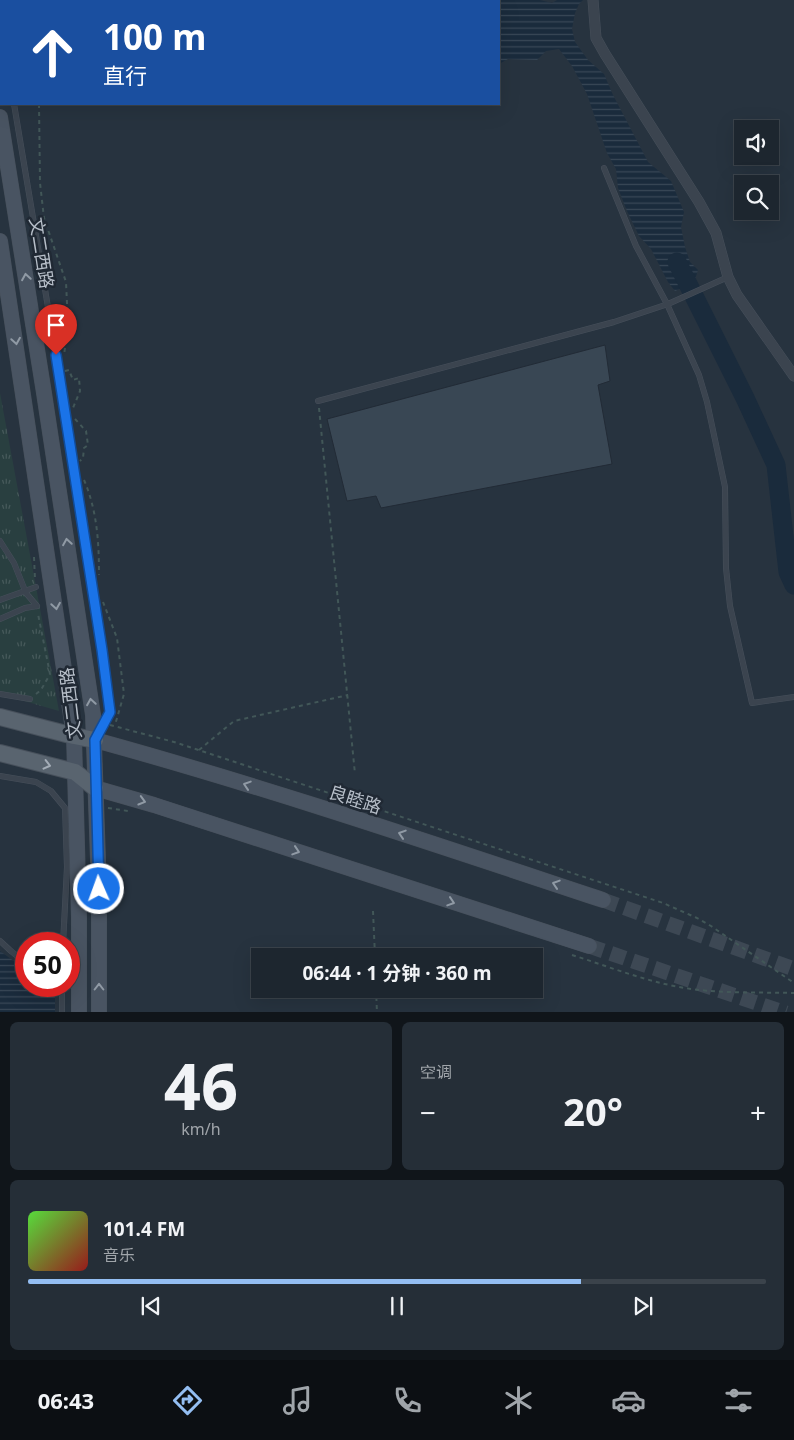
<!DOCTYPE html>
<html lang="zh">
<head>
<meta charset="utf-8">
<style>
	body { margin:0; font-family:"Noto Sans","Noto Sans SC",sans-serif; background:#252e37; color:#f1f3f6; height:100vh; display:flex; flex-direction:column; font-size:19px; white-space:nowrap }
	* { box-sizing:border-box; margin:0 }
	p { font-size:16px; color:#a0a5aa }
	.icon { flex:none; width:28px; height:28px; fill:none; stroke:currentColor; stroke-width:2; stroke-linecap:round; stroke-linejoin:round }
	.map { position:relative; height:1012px; overflow:hidden }
	.sheet { display:flex; flex-direction:column; gap:10px; padding:10px; background:#10151a; flex:1 }
	.sheet>* { flex:none }
	.banner { position:absolute; left:0px; top:0px; width:500px; height:105px; box-shadow:0 5px 20px #0002,0 0 0 1px #3b434b; background:#1a4fa0; color:#fff; overflow:hidden }
	.tools { position:absolute; left:734px; top:120px; display:grid; gap:10px }
	.tools a { display:grid; place-items:center; width:45px; height:45px; border-radius:0px; background:#1d262f; box-shadow:0 5px 20px #0002,0 0 0 1px #3b434b; font-size:25px }
	.speed { position:absolute; left:15px; top:932px; display:flex; gap:10px; font-size:25px; font-weight:700; text-align:center }
	.speed>* { display:grid; place-content:center; width:65px; height:65px; border-radius:50%; background:#1d262f; box-shadow:0 5px 20px #0002,0 0 0 1px #3b434b; line-height:1 }
	.speed .limit { border:8px solid #d22; background:#fff; color:#111 }
	.pin { position:absolute; display:grid; place-items:center; width:42px; height:42px; color:#fff; margin:-51px -21px; border-radius:50% 50% 50% 0; rotate:-45deg; box-shadow:0 0 5px #0007 }
	.pin .icon { rotate:45deg }
	.me { position:absolute; width:55px; margin:-28px; rotate:358deg; stroke-linejoin:round; filter:drop-shadow(0 0 4px #0008) }
	.turn { display:flex; align-items:center; gap:18px; height:105px; padding:0 20px; font-size:22px }
	.turn .icon { width:65px; height:65px; stroke-width:2.5 }
	.turn b { display:block; font-size:35px; line-height:42px }
	.big { font-size:38px; font-weight:700; line-height:1.1 }
	.sheet .widget { flex:1; display:flex; flex-direction:column; justify-content:center; gap:8px; min-width:0; padding:0 18px; border-radius:8px; background:#252e37 }
	.sheet .dial { align-items:center; gap:0 }
	.dial b { font-size:65px; line-height:1 }
	.song { display:flex; align-items:center; gap:15px }
	.cover { width:60px; height:60px; border-radius:8px; background:linear-gradient(135deg,hsl(110 70% 55%),hsl(0 70% 35%)) }
	.played { height:5px; border-radius:2px; background:linear-gradient(90deg,#94bef2 75%,#3b434b 75%) }
	.keys { display:flex; justify-content:space-around; direction:ltr }
	.heat { display:flex; justify-content:space-between; align-items:center; font-size:28px; direction:ltr }
	.sheet .tiles { flex:1; display:grid; gap:10px; grid-template-columns:1fr 1fr }
	.widget:last-child { grid-column:span 2 }
	.trip { position:absolute; left:251px; top:948px; width:292px; height:50px; border-radius:0px; background:#1d262f; box-shadow:0 5px 20px #0002,0 0 0 1px #3b434b; font-weight:700; line-height:50px; text-align:center }
	.tab-bar { display:flex; height:80px; justify-content:space-around; align-items:center; background:#0c0f13; color:#a0a5aa }
	.tab-bar .icon { width:35px; height:35px }
	.tab-bar .active { color:#94bef2 }
	.tab-bar b { font-size:22px; color:#f1f3f6 }
	.map>svg:first-child { display:block }
</style>
</head>
<body>
<div class="map">
<svg width="794" height="1013" viewBox="0 0 794 1013">
	<defs>
		<pattern id="grass-tufts" width="24" height="20" patternUnits="userSpaceOnUse" patternTransform="scale(1.25)"><rect width="24" height="20" fill="#293f40"/><path d="M3 7l-1-3M5 7V3M7 7l1-3M15 17l-1-3M17 17v-4M19 17l1-3" fill="none" stroke="#46595a"/></pattern>
		<pattern id="water-rules" width="6" height="5" patternUnits="userSpaceOnUse" patternTransform="scale(1.25)"><rect width="6" height="5" fill="#1a2b3c"/><path d="M0 2.5h6" fill="none" stroke="#394857"/></pattern>
	</defs>
	<rect width="100%" height="100%" fill="#27333f"/>
	<path fill="url(#grass-tufts)" d="M0,393L59,711L0,694Z"/>
	<path fill="url(#water-rules)" d="M489,0H540L552,3L557,0H583L579,4L575,13L572,29L575,42L588,60L604,74L613,95L648,162L671,181L684,212L681,227L685,247L690,262L698,270L694,283L675,291L668,282L651,249L639,236L627,211L618,188L616,169L607,153L587,94L572,66L559,49L546,51L537,60L508,59L499,64V1Z
		M0,951L26,970V986H55V1012H0Z"/>
	<g fill="none" stroke-linecap="round" stroke-linejoin="round">
		<path stroke="#1a2b3c" stroke-width="19" d="M677,262L745,398L776,465L788,572L794,585"/>
	</g>
	<path fill="#394754" stroke="#222b36" d="M605,345L610,381L598,385L612,464L381,508L376,496L347,501L327,419Z"/>
	<g fill="none" stroke-linecap="round" stroke-linejoin="round">
		<path stroke="#3d4854" stroke-width="15" stroke-dasharray="15 8" stroke-linecap="butt" d="M603,900L794,969
			M589,946L786,1013"/>
		<g stroke="#47505b" stroke-width="6">
			<path id="lane" d="M3,0V1
				M14,104L62,391L102,650L110,712L99,733
				M604,168L636,246L667,304L699,375L707,402L725,487L726,568L730,606L752,703L794,697
				M318,401L614,322L668,304L728,277
				M0,541L14,563L26,593L37,606
				M0,600L36,587
				M0,619L25,608L37,606
				M0,694L30,699
				M0,776L36,782L51,791L65,808L67,867L63,944
				M0,941L12,952L26,963
				M62,1013V986"/>
		</g>
		<g stroke="#47505b" stroke-width="11">
			<path id="street" d="M593,0L596,38L605,54L699,202L716,233L728,277L737,295L794,376"/>
		</g>
		<g stroke="#47505b" stroke-width="16">
			<path id="secondary" d="M0,117L44,393L93,715L99,889V1013
				M0,241L74,736L79,918V1013
				M95,740C266,787 434,844 603,900
				M95,788L154,805L589,946"/>
		</g>
		<g stroke="#47505b" stroke-width="18">
			<path id="primary" d="M0,717L74,736L95,740
				M0,753L75,772L95,788"/>
		</g>
		<path stroke="#425758" stroke-width="2" stroke-dasharray="4 4" stroke-linecap="butt" d="M19,0L20,1
			M39,104L40,183L44,218L66,282L68,325L64,355
			M65,371L69,370L73,380L79,378L80,391L73,408
			M319,408L355,774
			M75,419L86,431L88,445L84,448L83,458L80,461
			M84,480C97,510 99,542 99,575
			M34,557L35,579
			M103,602L117,638L124,694L115,725
			M36,694L41,690L50,674L38,614
			M110,725L174,742L663,903L697,918L711,926L794,983
			M199,750L234,721L348,695
			M108,808L128,811
			M373,911L375,956
			M572,955C607,966 642,980 679,987C716,994 756,992 794,993
			M376,989L377,1013"/>
		<use href="#lane" stroke="#3b444f" stroke-width="5"/>
		<use href="#street" stroke="#3b444f" stroke-width="10"/>
		<use href="#secondary" stroke="#495462" stroke-width="15"/>
		<use href="#primary" stroke="#59646f" stroke-width="16"/>
	</g>
	<defs><path id="oneway-chevron" d="M-2-3.5L2.5 0L-2 3.5" fill="none" stroke-width="1.6" stroke-linecap="round" stroke-linejoin="round" transform="scale(1.25)"/></defs>
	<g stroke="#909aa5">
		<use href="#oneway-chevron" transform="translate(26 277) rotate(-99)"/>
		<use href="#oneway-chevron" transform="translate(16 341) rotate(81)"/>
		<use href="#oneway-chevron" transform="translate(67 542) rotate(-99)"/>
		<use href="#oneway-chevron" transform="translate(56 606) rotate(81)"/>
		<use href="#oneway-chevron" transform="translate(91 702) rotate(-99)"/>
		<use href="#oneway-chevron" transform="translate(247 785) rotate(-162)"/>
		<use href="#oneway-chevron" transform="translate(142 801) rotate(16)"/>
		<use href="#oneway-chevron" transform="translate(402 834) rotate(-162)"/>
		<use href="#oneway-chevron" transform="translate(296 851) rotate(18)"/>
		<use href="#oneway-chevron" transform="translate(556 884) rotate(-162)"/>
		<use href="#oneway-chevron" transform="translate(451 902) rotate(18)"/>
		<use href="#oneway-chevron" transform="translate(99 987) rotate(-90)"/>
	</g>
	<use stroke="#a4adb7" href="#oneway-chevron" transform="translate(47 765) rotate(14)"/>
	<g fill="none" stroke-linecap="round" stroke-linejoin="round">
		<g stroke="#114b97" stroke-width="12">
			<path id="route" d="M56,355L102,650L110,712L95,740L99,889"/>
		</g>
		<use href="#route" stroke="#1a73e8" stroke-width="9"/>
	</g>
	<g text-anchor="middle" stroke-width="5" stroke-linejoin="round" paint-order="stroke">
		<g font-size="18" fill="#b7bfc9" stroke="#202934">
			<text transform="translate(41 253) rotate(81)" y="6">文二西路</text>
			<text transform="translate(71 703) rotate(-97)" y="6">文二西路</text>
			<text transform="translate(355 800) rotate(18)" y="6">良睦路</text>
		</g>
	</g>
</svg>
<div class="tools">
<a><svg class="icon" aria-label="sound" viewBox="0 0 24 24"><path d="M4 9h4l5-4v14l-5-4H4zM17 9q2 3 0 6"/></svg></a>
<a><svg class="icon" aria-label="search" viewBox="0 0 24 24"><circle cx="10" cy="10" r="6"/><path d="M15 15l6 6"/></svg></a>
</div>
<div class="speed"><div class="limit">50</div></div>
<div class="pin" style="left:56px;top:355px;background:#d93025"><svg class="icon" aria-label="arrive" viewBox="0 0 24 24"><path d="M6 21V4h12l-3 4 3 4H6"/></svg></div>
<svg class="me" style="left:99px;top:889px" viewBox="-20 -20 40 40"><circle r="17" fill="#1a73e8" stroke="#fff" stroke-width="3"/><path d="M0-11L8 9 0 5-8 9z" fill="#fff"/></svg>
<div class="trip">06:44 · 1 分钟 · 360 m</div>
<div class="banner">
<div class="turn"><svg class="icon" aria-label="ahead" viewBox="0 0 24 24"><path d="M12 20V5M6 11l6-6 6 6"/></svg><div><b>100 m</b>直行</div></div>
</div>
</div>
<section class="sheet">
<div class="tiles">
<div class="widget dial"><b>46</b><p>km/h</p></div>
<div class="widget"><p>空调</p>
<div class="heat"><a>−</a><b class="big">20°</b><a>+</a></div>
</div>
<div class="widget">
<div class="song"><i class="cover"></i><div><b>101.4 FM</b><p>音乐</p></div></div>
<div class="played"></div>
<div class="keys"><svg class="icon" aria-label="previous" viewBox="0 0 24 24"><path d="M18 5L8 12l10 7zM5 5v14"/></svg><svg class="icon" aria-label="pause" viewBox="0 0 24 24"><path d="M8 5v14M16 5v14"/></svg><svg class="icon" aria-label="next" viewBox="0 0 24 24"><path d="M6 5l10 7-10 7zM19 5v14"/></svg></div>
</div>
</div>
</section>
<nav class="tab-bar">
<b>06:43</b>
<svg class="icon active" aria-label="directions" viewBox="0 0 24 24"><path d="M12 3l9 9-9 9-9-9zM9 14v-3h6M13 9l2 2-2 2"/></svg>
<svg class="icon" aria-label="music" viewBox="0 0 24 24"><path d="M9 18V5l10-2v13"/><circle cx="6" cy="18" r="3"/><circle cx="16" cy="16" r="3"/></svg>
<svg class="icon" aria-label="phone" viewBox="0 0 24 24"><path d="M5 4h4l2 5-3 2q2 4 5 5l2-3 5 2v4C11 20 4 13 5 4z"/></svg>
<svg class="icon" aria-label="climate" viewBox="0 0 24 24"><path d="M12 3v18M4 7l16 10M4 17L20 7"/></svg>
<svg class="icon" aria-label="car" viewBox="0 0 24 24"><path d="M5 17H2v-5l4-1 3-4h7l3 4 3 1v5h-3M9 17h6M6 11h13"/><circle cx="7" cy="17" r="2"/><circle cx="17" cy="17" r="2"/></svg>
<svg class="icon" aria-label="filters" viewBox="0 0 24 24"><path d="M4 7h16M4 17h16"/><circle cx="9" cy="7" r="2"/><circle cx="15" cy="17" r="2"/></svg>
</nav>
</body>
</html>
